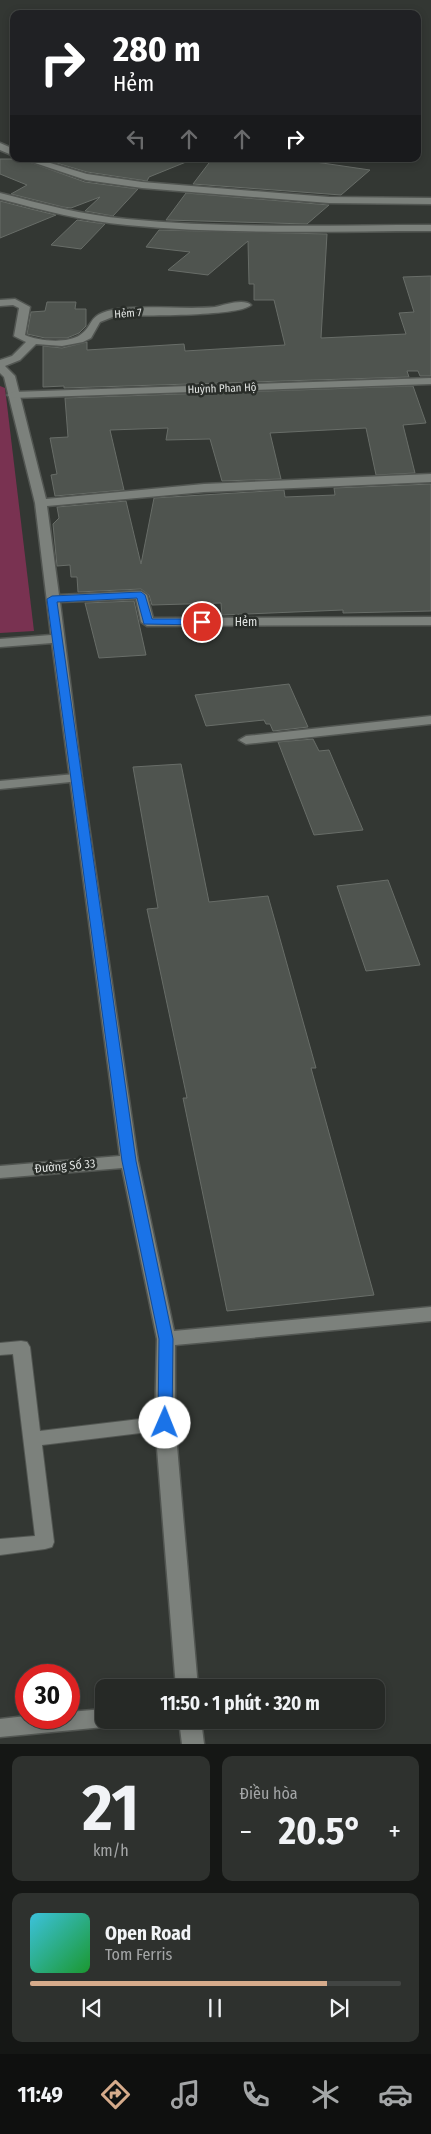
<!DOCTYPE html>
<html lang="vi">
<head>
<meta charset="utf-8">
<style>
	body { margin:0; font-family:"Fira Sans Condensed",sans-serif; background:#2e312e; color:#f1f3f6; height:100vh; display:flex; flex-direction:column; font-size:19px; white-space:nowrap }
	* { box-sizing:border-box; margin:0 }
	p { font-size:16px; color:#a4a6a7 }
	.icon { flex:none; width:28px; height:28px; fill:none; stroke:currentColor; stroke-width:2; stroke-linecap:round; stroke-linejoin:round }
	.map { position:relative; height:1744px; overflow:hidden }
	.sheet { display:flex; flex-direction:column; gap:12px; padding:12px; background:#151715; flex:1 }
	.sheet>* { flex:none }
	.top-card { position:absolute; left:10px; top:10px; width:411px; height:152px; border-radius:10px; box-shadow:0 2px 8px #0003,0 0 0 1px #424543; background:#202124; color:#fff; overflow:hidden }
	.speed { position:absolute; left:15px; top:1664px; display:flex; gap:10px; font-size:25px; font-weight:700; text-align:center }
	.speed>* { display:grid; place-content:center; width:65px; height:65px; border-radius:50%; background:#262926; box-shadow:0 2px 8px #0003,0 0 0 1px #424543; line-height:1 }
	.speed .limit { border:8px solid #d22; background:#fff; color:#111 }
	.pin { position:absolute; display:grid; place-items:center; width:42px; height:42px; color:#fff; margin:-21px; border:2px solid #fff; border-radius:50%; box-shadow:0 1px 5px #0007 }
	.me { position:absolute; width:55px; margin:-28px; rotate:1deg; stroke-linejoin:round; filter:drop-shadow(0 0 4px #0008) }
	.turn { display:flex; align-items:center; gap:18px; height:105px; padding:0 20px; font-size:22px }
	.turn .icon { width:65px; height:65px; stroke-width:2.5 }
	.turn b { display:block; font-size:35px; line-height:42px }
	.lanes { display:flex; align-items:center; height:48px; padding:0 20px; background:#0003; justify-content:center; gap:25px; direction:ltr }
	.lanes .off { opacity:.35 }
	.big { font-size:38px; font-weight:700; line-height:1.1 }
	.sheet .widget { flex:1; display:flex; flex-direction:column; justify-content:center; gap:8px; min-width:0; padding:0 18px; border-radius:10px; background:#2e312e }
	.sheet .dial { align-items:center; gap:0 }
	.dial b { font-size:65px; line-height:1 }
	.song { display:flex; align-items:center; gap:15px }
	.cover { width:60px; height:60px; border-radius:8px; background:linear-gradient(135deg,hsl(190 70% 55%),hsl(130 70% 35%)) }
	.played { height:5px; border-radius:2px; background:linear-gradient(90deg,#d6ab8b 80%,#424543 80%) }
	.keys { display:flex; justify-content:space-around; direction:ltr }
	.heat { display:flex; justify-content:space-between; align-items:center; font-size:28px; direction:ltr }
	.sheet .tiles { flex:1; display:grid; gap:12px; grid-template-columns:1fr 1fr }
	.widget:last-child { grid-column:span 2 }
	.trip { position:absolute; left:95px; top:1679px; width:290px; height:50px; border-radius:10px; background:#262926; box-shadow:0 2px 8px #0003,0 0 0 1px #424543; font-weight:700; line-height:50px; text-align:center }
	.tabs { display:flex; height:80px; justify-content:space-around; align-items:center; background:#0f100f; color:#a4a6a7 }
	.tabs .icon { width:35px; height:35px }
	.tabs .on { color:#d6ab8b }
	.tabs b { font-size:22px; color:#f1f3f6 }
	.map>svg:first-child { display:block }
</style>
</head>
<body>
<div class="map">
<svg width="431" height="1744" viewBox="0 0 431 1744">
	<rect width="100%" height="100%" fill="#333733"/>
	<path fill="#793251" d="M0,386L5,388L34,631L0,633Z"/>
	<path fill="#4f544f" stroke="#686d68" d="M0,159H21L85,182L138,189L113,216L85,211L100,197L71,208L63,207L11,194L27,185L0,174Z
		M43,159H191V160L149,177L147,181L87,172Z
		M212,159H295L370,170L341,195L193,184Z
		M186,193L329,205L307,224L166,220Z
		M0,201L31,209L56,215L0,238Z
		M77,220L105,224L81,249L51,245Z
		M159,230L327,234L321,338L406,334L399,313L414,312L403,277L431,276V376H420L418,371H407L409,377L64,388V386L43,387V346L62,348L87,342V350L184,344L185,351L285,345L274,300H254V284H249L248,241L208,275L168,270L190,252L146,247Z
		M47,302H76L75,309H86V326L79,333L67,338H45L27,334L31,312L45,311Z
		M413,386L426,423L403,425L415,473L376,475L366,428L270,433L281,479L222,481L210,439L166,440L168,428L110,430L124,490L55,496L51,475L57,474L50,438L68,437L65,398Z
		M431,484V611L343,613V610L222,615L221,603L152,605L149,595L141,589L78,592L77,577H71L70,565L57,566L53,524L59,518L57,507L126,501L141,564L154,498L284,490L285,497L335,495L334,488Z
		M134,601L146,655L99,658L85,603Z
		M289,684L308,727L273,731L270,724H266L264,720L206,726L195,695Z
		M313,739L319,751L329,750L363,830L314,835L278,742Z
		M181,764L209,902L268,896L316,1068H311L374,1295L227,1311L183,1098H187L147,909L158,908L133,767Z
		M388,880L420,965L366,971L337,886Z"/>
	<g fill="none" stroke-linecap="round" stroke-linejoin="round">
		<g stroke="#525652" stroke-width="2">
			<path id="lane" d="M21,1341L27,1342L30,1347L40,1431L165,1416L171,1418L174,1423L171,1428L165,1430L42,1445L54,1542L52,1547L45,1549L0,1555V1539L35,1536L13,1354L0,1355V1343Z"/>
		</g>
		<g stroke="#525652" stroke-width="3">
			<path id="street" d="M0,143L14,149V156L0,150Z
				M23,159H37L87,174L142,182L329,197L431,198V204L329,203L142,188L86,180Z
				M0,193C42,204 83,215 127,219C228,229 330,225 431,225V231C330,231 228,235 127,225C83,221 42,210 0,199Z
				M15,299L30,307L25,335C38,341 67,344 80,335C94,326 87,315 112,310C143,304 182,310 215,307C224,305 244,298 251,305C238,317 138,315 115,316L100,322L91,338L83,342L62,346L36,344L20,360L5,366L15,376L46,499L204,484L431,474V482L204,492L47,506L59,595L141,591L147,595L153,618L431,617V625L147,626L141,622L136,599L60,602L82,778L138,1161L174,1331L431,1307V1321L175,1345V1423L198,1688H176L155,1423L157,1339L122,1168L0,1178V1166L120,1156L52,643L0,647V639L51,635L35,503L4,377L0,373V360L12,356L26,342L14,336L19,308L13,305L0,306V300Z
				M431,716V724L246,744L239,740L246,736Z
				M104,1709V1720H114L112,1725L104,1727L0,1737V1719L26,1716L69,1718V1712Z
				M179,1720H201L204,1744H182Z"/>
		</g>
		<g stroke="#525652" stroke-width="3">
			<path id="secondary" d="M431,378V384L13,398L7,395L13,392Z
				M75,774L80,775L82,778L80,781L0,789V781Z"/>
		</g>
		<use href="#lane" fill="#7c817c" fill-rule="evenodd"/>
		<use href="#street" fill="#7c817c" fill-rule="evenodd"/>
		<use href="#secondary" fill="#7c817c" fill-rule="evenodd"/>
	</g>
	<path fill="#1a73e8" stroke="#114b97" d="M141,592L145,595L152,619H202L207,622L202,625L144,624L137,598L57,602L136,1161L173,1339L172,1423L170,1427H160L158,1423L159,1339L122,1161L47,599L52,596Z"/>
	<g text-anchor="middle" stroke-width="5" stroke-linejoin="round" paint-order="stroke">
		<g font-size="11" fill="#e0e3e1" stroke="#292d29">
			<text transform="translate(128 313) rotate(-4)" y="4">Hẻm 7</text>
			<text transform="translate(222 388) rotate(-2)" y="4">Huỳnh Phan Hộ</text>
		</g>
		<g font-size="12" fill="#e0e3e1" stroke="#292d29">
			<text x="246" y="626">Hẻm</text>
			<text transform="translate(65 1166) rotate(-5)" y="4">Đường Số 33</text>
		</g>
	</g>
</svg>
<div class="speed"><div class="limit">30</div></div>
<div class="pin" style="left:202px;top:622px;background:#d93025"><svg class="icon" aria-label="arrive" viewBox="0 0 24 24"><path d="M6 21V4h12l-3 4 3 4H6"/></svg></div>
<svg class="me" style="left:165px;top:1423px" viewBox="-20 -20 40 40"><circle r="19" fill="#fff"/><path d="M0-13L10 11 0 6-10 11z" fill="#1a73e8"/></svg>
<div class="trip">11:50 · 1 phút · 320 m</div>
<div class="top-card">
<div class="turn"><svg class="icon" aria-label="right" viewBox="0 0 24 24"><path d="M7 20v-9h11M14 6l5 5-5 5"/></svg><div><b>280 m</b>Hẻm</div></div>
<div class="lanes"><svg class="icon off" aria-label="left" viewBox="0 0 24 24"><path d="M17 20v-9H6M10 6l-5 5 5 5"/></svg><svg class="icon off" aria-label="ahead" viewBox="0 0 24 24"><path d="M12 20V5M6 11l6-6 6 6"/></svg><svg class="icon off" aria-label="ahead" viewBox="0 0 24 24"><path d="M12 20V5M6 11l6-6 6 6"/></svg><svg class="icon" aria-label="right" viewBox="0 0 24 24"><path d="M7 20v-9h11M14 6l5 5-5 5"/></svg></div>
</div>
</div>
<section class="sheet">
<div class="tiles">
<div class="widget dial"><b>21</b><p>km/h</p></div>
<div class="widget"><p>Điều hòa</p>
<div class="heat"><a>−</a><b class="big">20.5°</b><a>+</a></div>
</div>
<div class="widget">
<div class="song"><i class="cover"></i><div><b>Open Road</b><p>Tom Ferris</p></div></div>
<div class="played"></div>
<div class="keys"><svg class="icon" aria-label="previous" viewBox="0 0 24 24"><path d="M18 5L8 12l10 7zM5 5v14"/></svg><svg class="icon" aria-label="pause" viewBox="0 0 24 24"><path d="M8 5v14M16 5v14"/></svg><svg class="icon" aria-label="next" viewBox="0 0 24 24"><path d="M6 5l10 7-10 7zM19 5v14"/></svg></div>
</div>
</div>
</section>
<nav class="tabs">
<b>11:49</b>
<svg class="icon on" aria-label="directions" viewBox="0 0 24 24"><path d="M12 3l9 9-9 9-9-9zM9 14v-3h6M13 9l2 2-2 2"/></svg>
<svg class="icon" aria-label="music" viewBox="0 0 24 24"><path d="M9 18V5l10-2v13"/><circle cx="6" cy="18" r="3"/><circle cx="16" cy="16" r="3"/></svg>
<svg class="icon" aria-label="phone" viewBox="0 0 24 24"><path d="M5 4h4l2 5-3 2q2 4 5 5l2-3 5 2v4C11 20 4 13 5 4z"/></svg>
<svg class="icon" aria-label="climate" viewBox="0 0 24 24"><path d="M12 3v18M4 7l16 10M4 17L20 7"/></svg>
<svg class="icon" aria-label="car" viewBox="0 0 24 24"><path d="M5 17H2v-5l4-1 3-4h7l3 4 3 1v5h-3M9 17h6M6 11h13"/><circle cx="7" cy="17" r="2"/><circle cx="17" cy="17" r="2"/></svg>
</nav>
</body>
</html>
